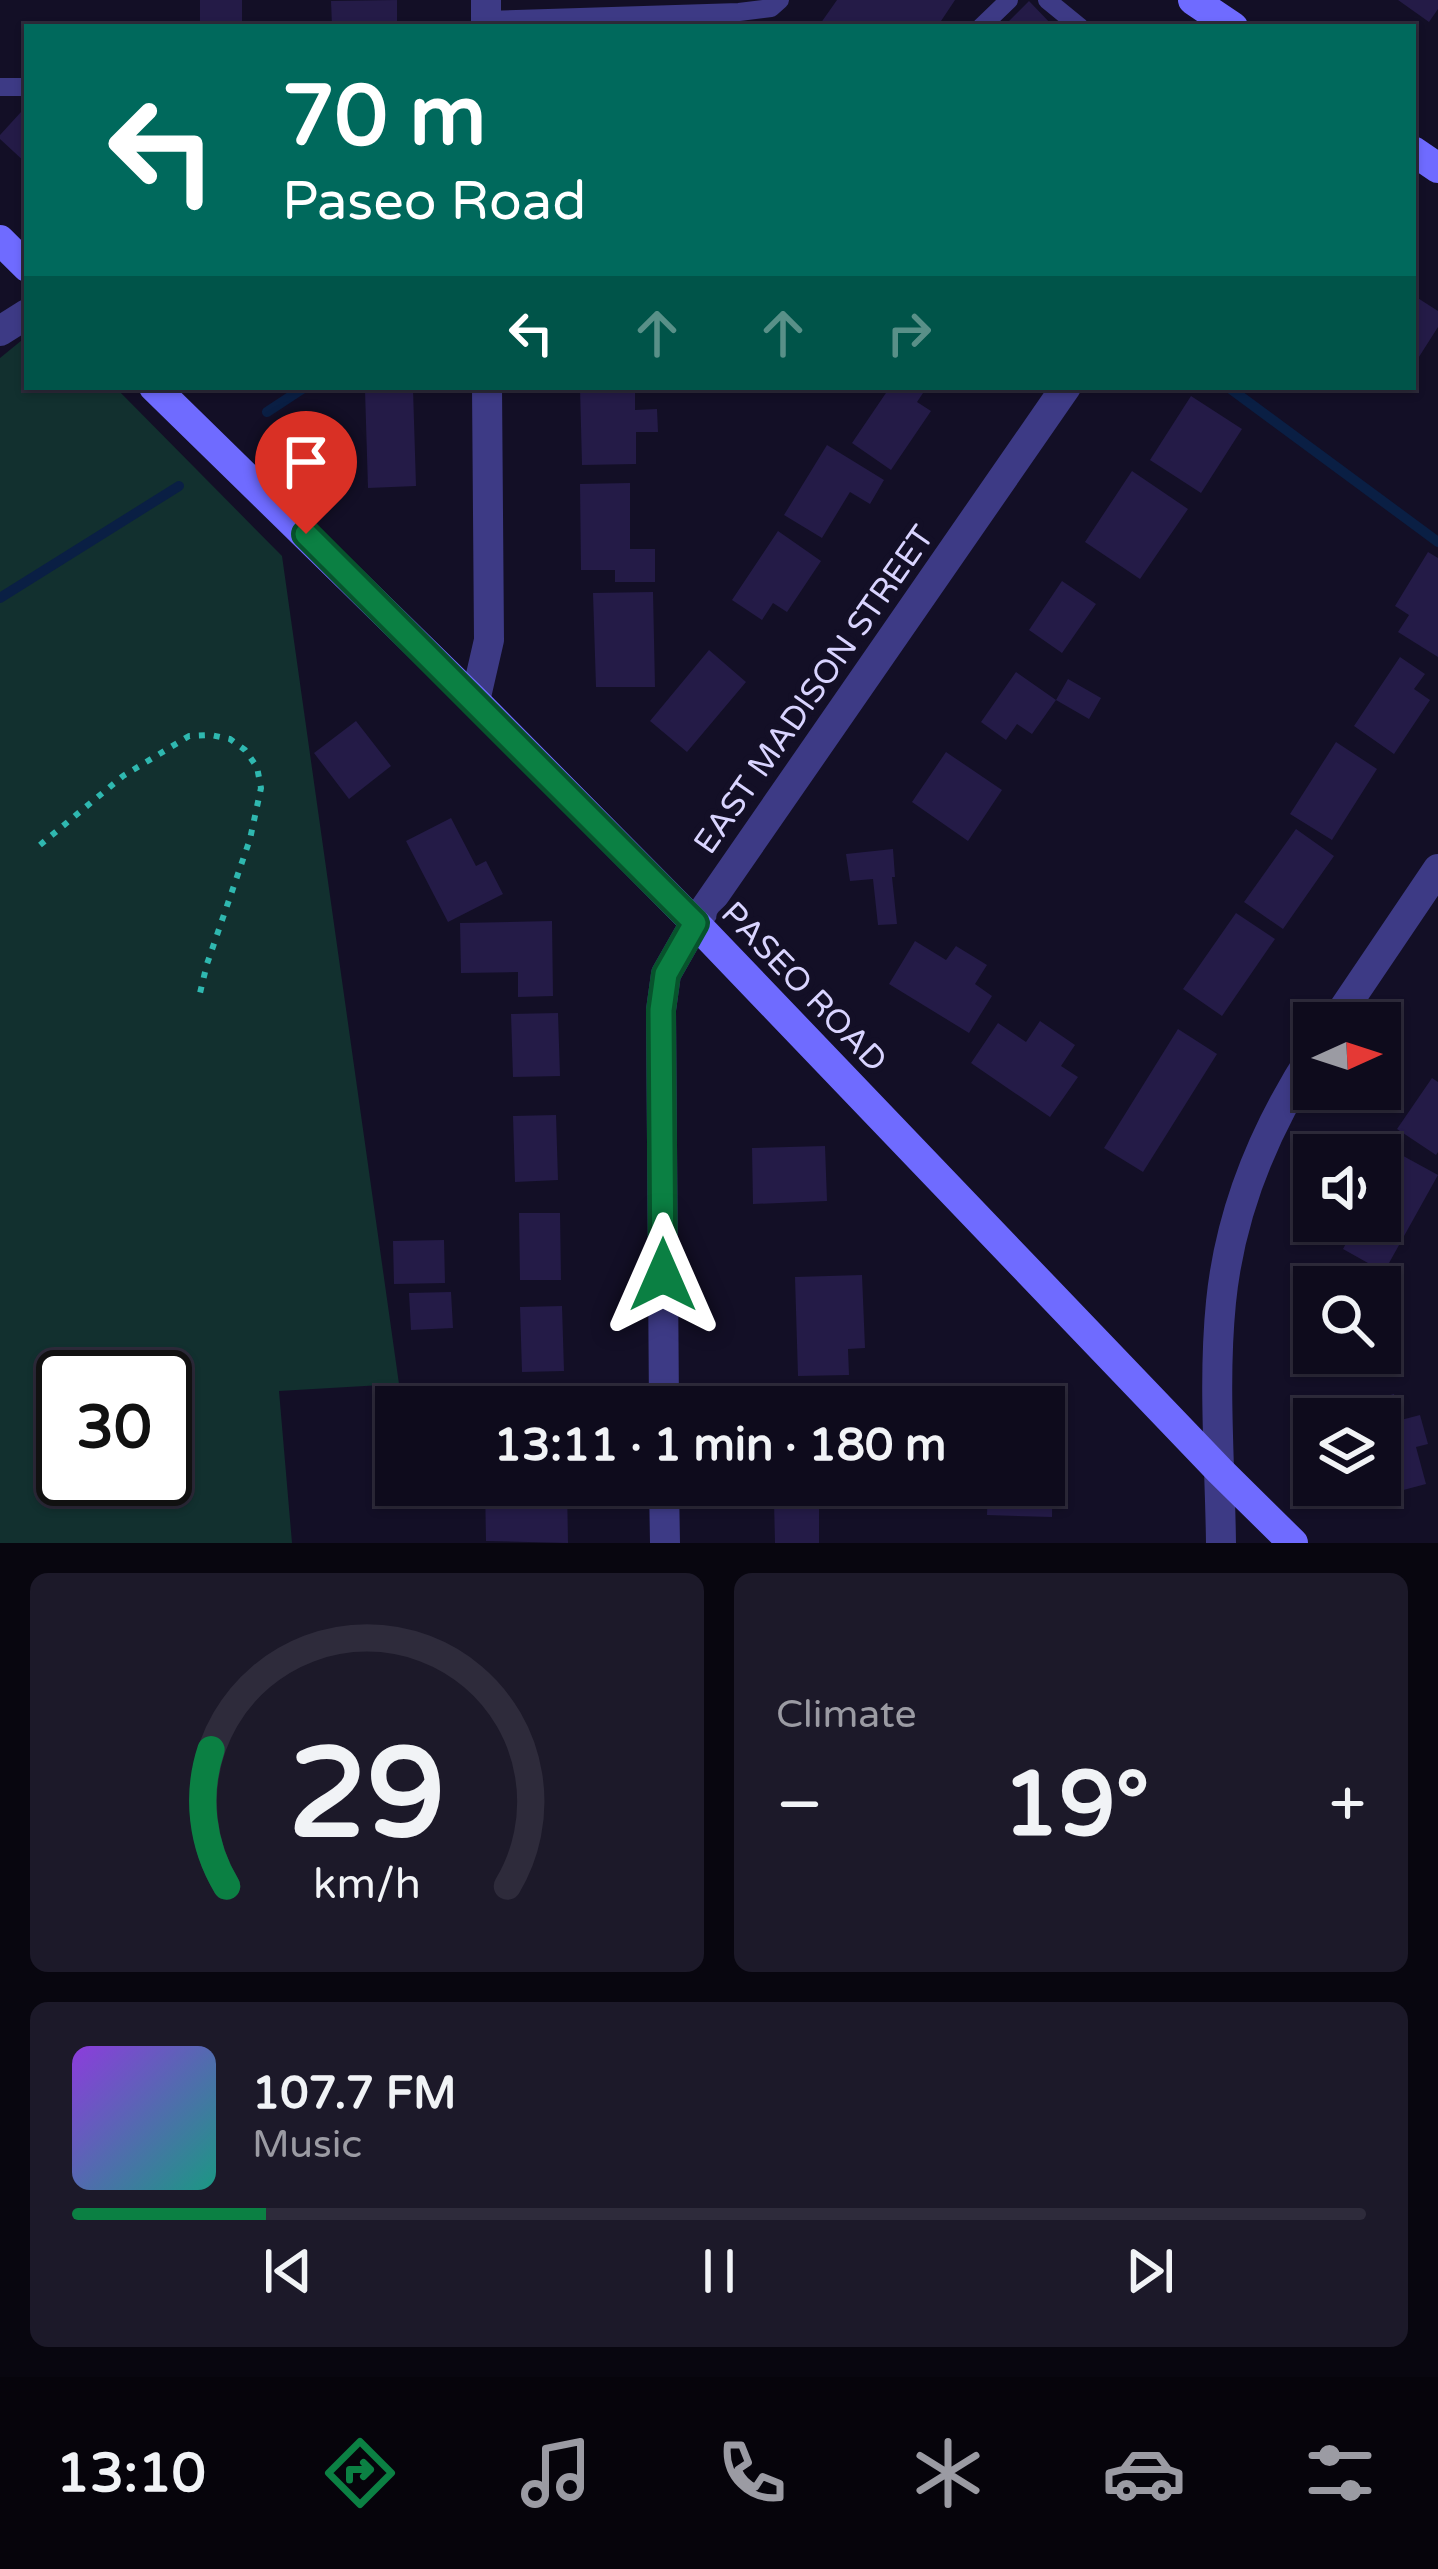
<!DOCTYPE html>
<html lang="en">
<head>
<meta charset="utf-8">
<style>
	body { margin:0; font-family:"Varela Round",sans-serif; background:#1c1929; color:#f1f3f6; height:100vh; display:flex; flex-direction:column; font-size:45px; white-space:nowrap }
	* { box-sizing:border-box; margin:0 }
	p { font-size:39px; color:#9b9ba3 }
	.icon { flex:none; width:66px; height:66px; fill:none; stroke:currentColor; stroke-width:2; stroke-linecap:round; stroke-linejoin:round }
	.map { position:relative; height:1543px; overflow:hidden }
	.side { display:flex; flex-direction:column; gap:30px; padding:30px; background:#08060f; flex:1 }
	.side>* { flex:none }
	.banner { position:absolute; left:24px; top:24px; width:1392px; height:366px; border-radius:0px; box-shadow:0 3px 9px #0004,0 0 0 3px #2e2b3b; background:#00695c; color:#fff; overflow:hidden }
	.needle { width:78px; rotate:87deg }
	.buttons { position:absolute; left:1293px; top:1002px; display:grid; gap:24px }
	.buttons a { display:grid; place-items:center; width:108px; height:108px; border-radius:0px; background:#0e0b1c; box-shadow:0 3px 9px #0004,0 0 0 3px #2e2b3b; font-size:60px }
	.speed { position:absolute; left:36px; top:1350px; display:flex; gap:24px; font-size:60px; font-weight:700; text-align:center }
	.speed>* { display:grid; place-content:center; width:156px; height:156px; border-radius:50%; background:#0e0b1c; box-shadow:0 3px 9px #0004,0 0 0 3px #2e2b3b; line-height:1 }
	.speed .limit { border:6px solid #111; border-radius:18px; background:#fff; color:#111 }
	.pin { position:absolute; display:grid; place-items:center; width:102px; height:102px; color:#fff; margin:-123px -51px; border-radius:50% 50% 50% 0; rotate:-45deg; box-shadow:0 0 12px #0007 }
	.pin .icon { rotate:45deg }
	.me { position:absolute; width:132px; margin:-66px; rotate:0deg; stroke-linejoin:round; filter:drop-shadow(0 0 9px #0008) }
	.turn { display:flex; align-items:center; gap:42px; height:252px; padding:0 60px; font-size:54px }
	.turn .icon { width:156px; height:156px; stroke-width:2.5 }
	.turn b { display:block; font-size:84px; line-height:102px }
	.lanes { display:flex; align-items:center; height:114px; padding:0 60px; background:#0003; justify-content:center; gap:60px; direction:ltr }
	.lanes .off { opacity:.35 }
	.big { font-size:90px; font-weight:700; line-height:1.1 }
	.side .tile { flex:1; display:flex; flex-direction:column; justify-content:center; gap:18px; min-width:0; padding:0 42px; border-radius:18px; background:#1c1929 }
	.side .dial { align-items:center; gap:0 }
	.dial svg { height:312px; overflow:visible; fill:none; stroke:#2e2b3b; stroke-width:7; stroke-linecap:round; text-anchor:middle }
	.dial text { fill:#f1f3f6; stroke:none }
	.song { display:flex; align-items:center; gap:36px }
	.cover { width:144px; height:144px; border-radius:18px; background:linear-gradient(135deg,hsl(270 70% 55%),hsl(170 70% 35%)) }
	.played { height:12px; border-radius:6px; background:linear-gradient(90deg,#0b8043 15%,#2e2b3b 15%) }
	.keys { display:flex; justify-content:space-around; direction:ltr }
	.heat { display:flex; justify-content:space-between; align-items:center; font-size:66px; direction:ltr }
	.side .tiles { flex:1; display:grid; gap:30px; grid-template-columns:1fr 1fr }
	.tile:last-child { grid-column:span 2 }
	.trip { position:absolute; left:375px; top:1386px; width:690px; height:120px; border-radius:0px; background:#0e0b1c; box-shadow:0 3px 9px #0004,0 0 0 3px #2e2b3b; font-weight:700; line-height:120px; text-align:center }
	.menu { display:flex; height:192px; justify-content:space-around; align-items:center; background:#06040b; color:#9b9ba3 }
	.menu .icon { width:84px; height:84px }
	.menu .current { color:#0b8043 }
	.menu b { font-size:54px; color:#f1f3f6 }
	.map>svg:first-child { display:block }
</style>
</head>
<body>
<div class="map">
<svg width="1438" height="1543" viewBox="0 0 1438 1543">
	<rect width="100%" height="100%" fill="#130f26"/>
	<path fill="#12302f" fill-rule="evenodd" d="M27,336V387H115L282,556L399,1384L279,1391L292,1543H0V358ZM63,1377H165V1479H63Z"/>
	<g fill="none" stroke-linecap="round" stroke-linejoin="round">
		<path stroke="#0a1f44" stroke-width="10" d="M1228,387L1438,542
			M267,412L305,387
			M0,598L179,486"/>
	</g>
	<path fill="#241b47" d="M200,0H242V27H200Z
		M397,0V27L332,26L331,1Z
		M837,0H955L937,27H818Z
		M1398,0H1438V9L1429,22Z
		M1029,1L1054,27H1015L1009,21Z
		M21,112L27,118V164L0,139V135Z
		M1413,295L1438,311V327L1417,360L1413,358Z
		M580,387H635V410L657,409L658,432H636V464L582,465Z
		M890,387H927L917,402L931,411L891,470L852,443Z
		M413,389L416,486L368,488L365,390Z
		M1191,396L1242,429L1201,493L1150,460Z
		M827,445L884,480L870,504L850,492L822,538L784,515Z
		M1132,471L1188,509L1140,579L1085,542Z
		M630,483V549H655V582H615V570H581L580,484Z
		M778,531L821,561L787,612L773,603L762,620L732,600Z
		M1428,552L1438,558V657L1398,632L1409,615L1395,606Z
		M1062,581L1096,604L1062,653L1029,630Z
		M653,592L655,687H596L593,593Z
		M709,650L746,682L687,752L650,721Z
		M1400,657L1425,674L1414,689L1430,700L1394,754L1354,726Z
		M1016,672L1056,700L1032,734L1017,724L1006,740L981,722Z
		M1068,679L1101,698L1089,719L1056,700Z
		M356,721L391,766L349,799L314,753Z
		M1336,742L1377,769L1332,840L1290,814Z
		M946,752L1002,790L968,841L912,802Z
		M451,818L476,866L486,861L503,894L448,922L406,841Z
		M1296,829L1334,856L1283,929L1244,902Z
		M893,849L895,877H892L897,924L878,925L873,879L850,881L846,854Z
		M1236,913L1275,939L1222,1016L1183,989Z
		M552,921L553,996L518,997V972L461,973L460,923Z
		M915,941L946,960L956,946L987,965L975,984L992,996L969,1033L889,984Z
		M558,1013L560,1076L513,1077L511,1014Z
		M1040,1021L1075,1045L1061,1066L1078,1077L1050,1117L971,1063L998,1023L1026,1042Z
		M1178,1029L1217,1054L1143,1172L1104,1148Z
		M1432,1078L1438,1082V1152L1436,1155L1397,1129Z
		M556,1115L558,1180L515,1182L513,1116Z
		M825,1146L827,1201L753,1204L752,1148Z
		M1396,1152L1438,1175L1384,1272L1343,1249L1358,1221H1380V1181Z
		M519,1213H560L561,1280H520Z
		M444,1240L445,1283L394,1284L393,1241Z
		M862,1275L865,1348L848,1349L849,1375L798,1376L795,1277Z
		M1380,1285L1390,1286L1383,1373L1330,1368L1331,1353H1380Z
		M451,1292L453,1328L411,1330L409,1293Z
		M562,1306L564,1371L522,1372L520,1307Z
		M564,1390V1407H437V1393L482,1392V1400L522,1398V1391Z
		M1007,1393H1034L1036,1407H1007Z
		M1394,1394L1401,1420L1420,1415L1428,1444L1416,1447L1426,1484L1377,1497L1374,1485H1380V1419H1356L1353,1405Z
		M1044,1410L1054,1411L1052,1517L987,1515L988,1485H1044Z
		M485,1485H567L568,1543L486,1541Z
		M819,1500V1543H775L774,1501Z"/>
	<g fill="none" stroke-linecap="round" stroke-linejoin="round">
		<path stroke="#2fb8b0" stroke-width="6" stroke-dasharray="6 9" stroke-linecap="butt" d="M40,845L123,776L189,736L211,735L230,739L245,750L257,767L261,788L250,839L207,964L200,993"/>
		<path stroke="#3d3a85" stroke-width="18" d="M1047,0L1080,27
			M486,20L739,12L771,8L780,0
			M981,27L1009,0
			M0,87H27"/>
		<path stroke="#3d3a85" stroke-width="30" d="M486,0V27
			M0,331L27,314
			M475,701L489,640L487,387
			M1334,1023L1438,869
			M664,1407L661,1010L666,974L695,923L1066,387
			M664,1485L665,1543
			M1221,1543C1220,1463 1213,1382 1221,1302C1230,1212 1265,1128 1314,1053"/>
		<path stroke="#6f6bff" stroke-width="30" d="M1193,0L1233,27
			M1413,151L1438,168
			M0,240L27,267
			M154,387L475,701L695,923L1220,1471L1293,1543"/>
	</g>
	<g fill="none" stroke-linecap="round" stroke-linejoin="round">
		<g stroke="#07532c" stroke-width="30">
			<path id="route" d="M306,534L695,923L666,974L661,1010L663,1275"/>
		</g>
		<use href="#route" stroke="#0b8043" stroke-width="21"/>
	</g>
	<g text-anchor="middle" stroke-width="12" stroke-linejoin="round" paint-order="stroke">
		<g font-size="33" fill="#d9d4ff" stroke="#130f26">
			<text transform="translate(813 689) rotate(-55)" y="12">EAST MADISON STREET</text>
			<text transform="translate(805 986) rotate(46)" y="12">PASEO ROAD</text>
		</g>
	</g>
</svg>
<div class="buttons">
<a><svg class="needle" viewBox="-14 -14 28 28"><path d="M0-13l5 13h-10z" fill="#e53935"/><path d="M0 13l5-13h-10z" fill="#9b9ba3"/></svg></a>
<a><svg class="icon" aria-label="sound" viewBox="0 0 24 24"><path d="M4 9h4l5-4v14l-5-4H4zM17 9q2 3 0 6"/></svg></a>
<a><svg class="icon" aria-label="search" viewBox="0 0 24 24"><circle cx="10" cy="10" r="6"/><path d="M15 15l6 6"/></svg></a>
<a><svg class="icon" aria-label="layers" viewBox="0 0 24 24"><path d="M12 4l9 5-9 5-9-5zM3 14l9 5 9-5"/></svg></a>
</div>
<div class="speed"><div class="limit">30</div></div>
<div class="pin" style="left:306px;top:534px;background:#d93025"><svg class="icon" aria-label="arrive" viewBox="0 0 24 24"><path d="M6 21V4h12l-3 4 3 4H6"/></svg></div>
<svg class="me" style="left:663px;top:1275px" viewBox="-20 -20 40 40"><path d="M0-17L14 15 0 8-14 15z" fill="#0b8043" stroke="#fff" stroke-width="4"/></svg>
<div class="trip">13:11 · 1 min · 180 m</div>
<div class="banner">
<div class="turn"><svg class="icon" aria-label="left" viewBox="0 0 24 24"><path d="M17 20v-9H6M10 6l-5 5 5 5"/></svg><div><b>70 m</b>Paseo Road</div></div>
<div class="lanes"><svg class="icon" aria-label="left" viewBox="0 0 24 24"><path d="M17 20v-9H6M10 6l-5 5 5 5"/></svg><svg class="icon off" aria-label="ahead" viewBox="0 0 24 24"><path d="M12 20V5M6 11l6-6 6 6"/></svg><svg class="icon off" aria-label="ahead" viewBox="0 0 24 24"><path d="M12 20V5M6 11l6-6 6 6"/></svg><svg class="icon off" aria-label="right" viewBox="0 0 24 24"><path d="M7 20v-9h11M14 6l5 5-5 5"/></svg></div>
</div>
</div>
<section class="side">
<div class="tiles">
<div class="tile dial"><svg viewBox="0 0 100 80">
<path d="M14 69A42 42 0 1 1 86 69"/>
<path d="M14 69A42 42 0 0 1 10 34" stroke="#0b8043"/>
<text x="50" y="56" font-size="32" font-weight="700">29</text>
<text x="50" y="72" font-size="11">km/h</text>
</svg></div>
<div class="tile"><p>Climate</p>
<div class="heat"><a>−</a><b class="big">19°</b><a>+</a></div>
</div>
<div class="tile">
<div class="song"><i class="cover"></i><div><b>107.7 FM</b><p>Music</p></div></div>
<div class="played"></div>
<div class="keys"><svg class="icon" aria-label="previous" viewBox="0 0 24 24"><path d="M18 5L8 12l10 7zM5 5v14"/></svg><svg class="icon" aria-label="pause" viewBox="0 0 24 24"><path d="M8 5v14M16 5v14"/></svg><svg class="icon" aria-label="next" viewBox="0 0 24 24"><path d="M6 5l10 7-10 7zM19 5v14"/></svg></div>
</div>
</div>
</section>
<nav class="menu">
<b>13:10</b>
<svg class="icon current" aria-label="directions" viewBox="0 0 24 24"><path d="M12 3l9 9-9 9-9-9zM9 14v-3h6M13 9l2 2-2 2"/></svg>
<svg class="icon" aria-label="music" viewBox="0 0 24 24"><path d="M9 18V5l10-2v13"/><circle cx="6" cy="18" r="3"/><circle cx="16" cy="16" r="3"/></svg>
<svg class="icon" aria-label="phone" viewBox="0 0 24 24"><path d="M5 4h4l2 5-3 2q2 4 5 5l2-3 5 2v4C11 20 4 13 5 4z"/></svg>
<svg class="icon" aria-label="climate" viewBox="0 0 24 24"><path d="M12 3v18M4 7l16 10M4 17L20 7"/></svg>
<svg class="icon" aria-label="car" viewBox="0 0 24 24"><path d="M5 17H2v-5l4-1 3-4h7l3 4 3 1v5h-3M9 17h6M6 11h13"/><circle cx="7" cy="17" r="2"/><circle cx="17" cy="17" r="2"/></svg>
<svg class="icon" aria-label="filters" viewBox="0 0 24 24"><path d="M4 7h16M4 17h16"/><circle cx="9" cy="7" r="2"/><circle cx="15" cy="17" r="2"/></svg>
</nav>
</body>
</html>
